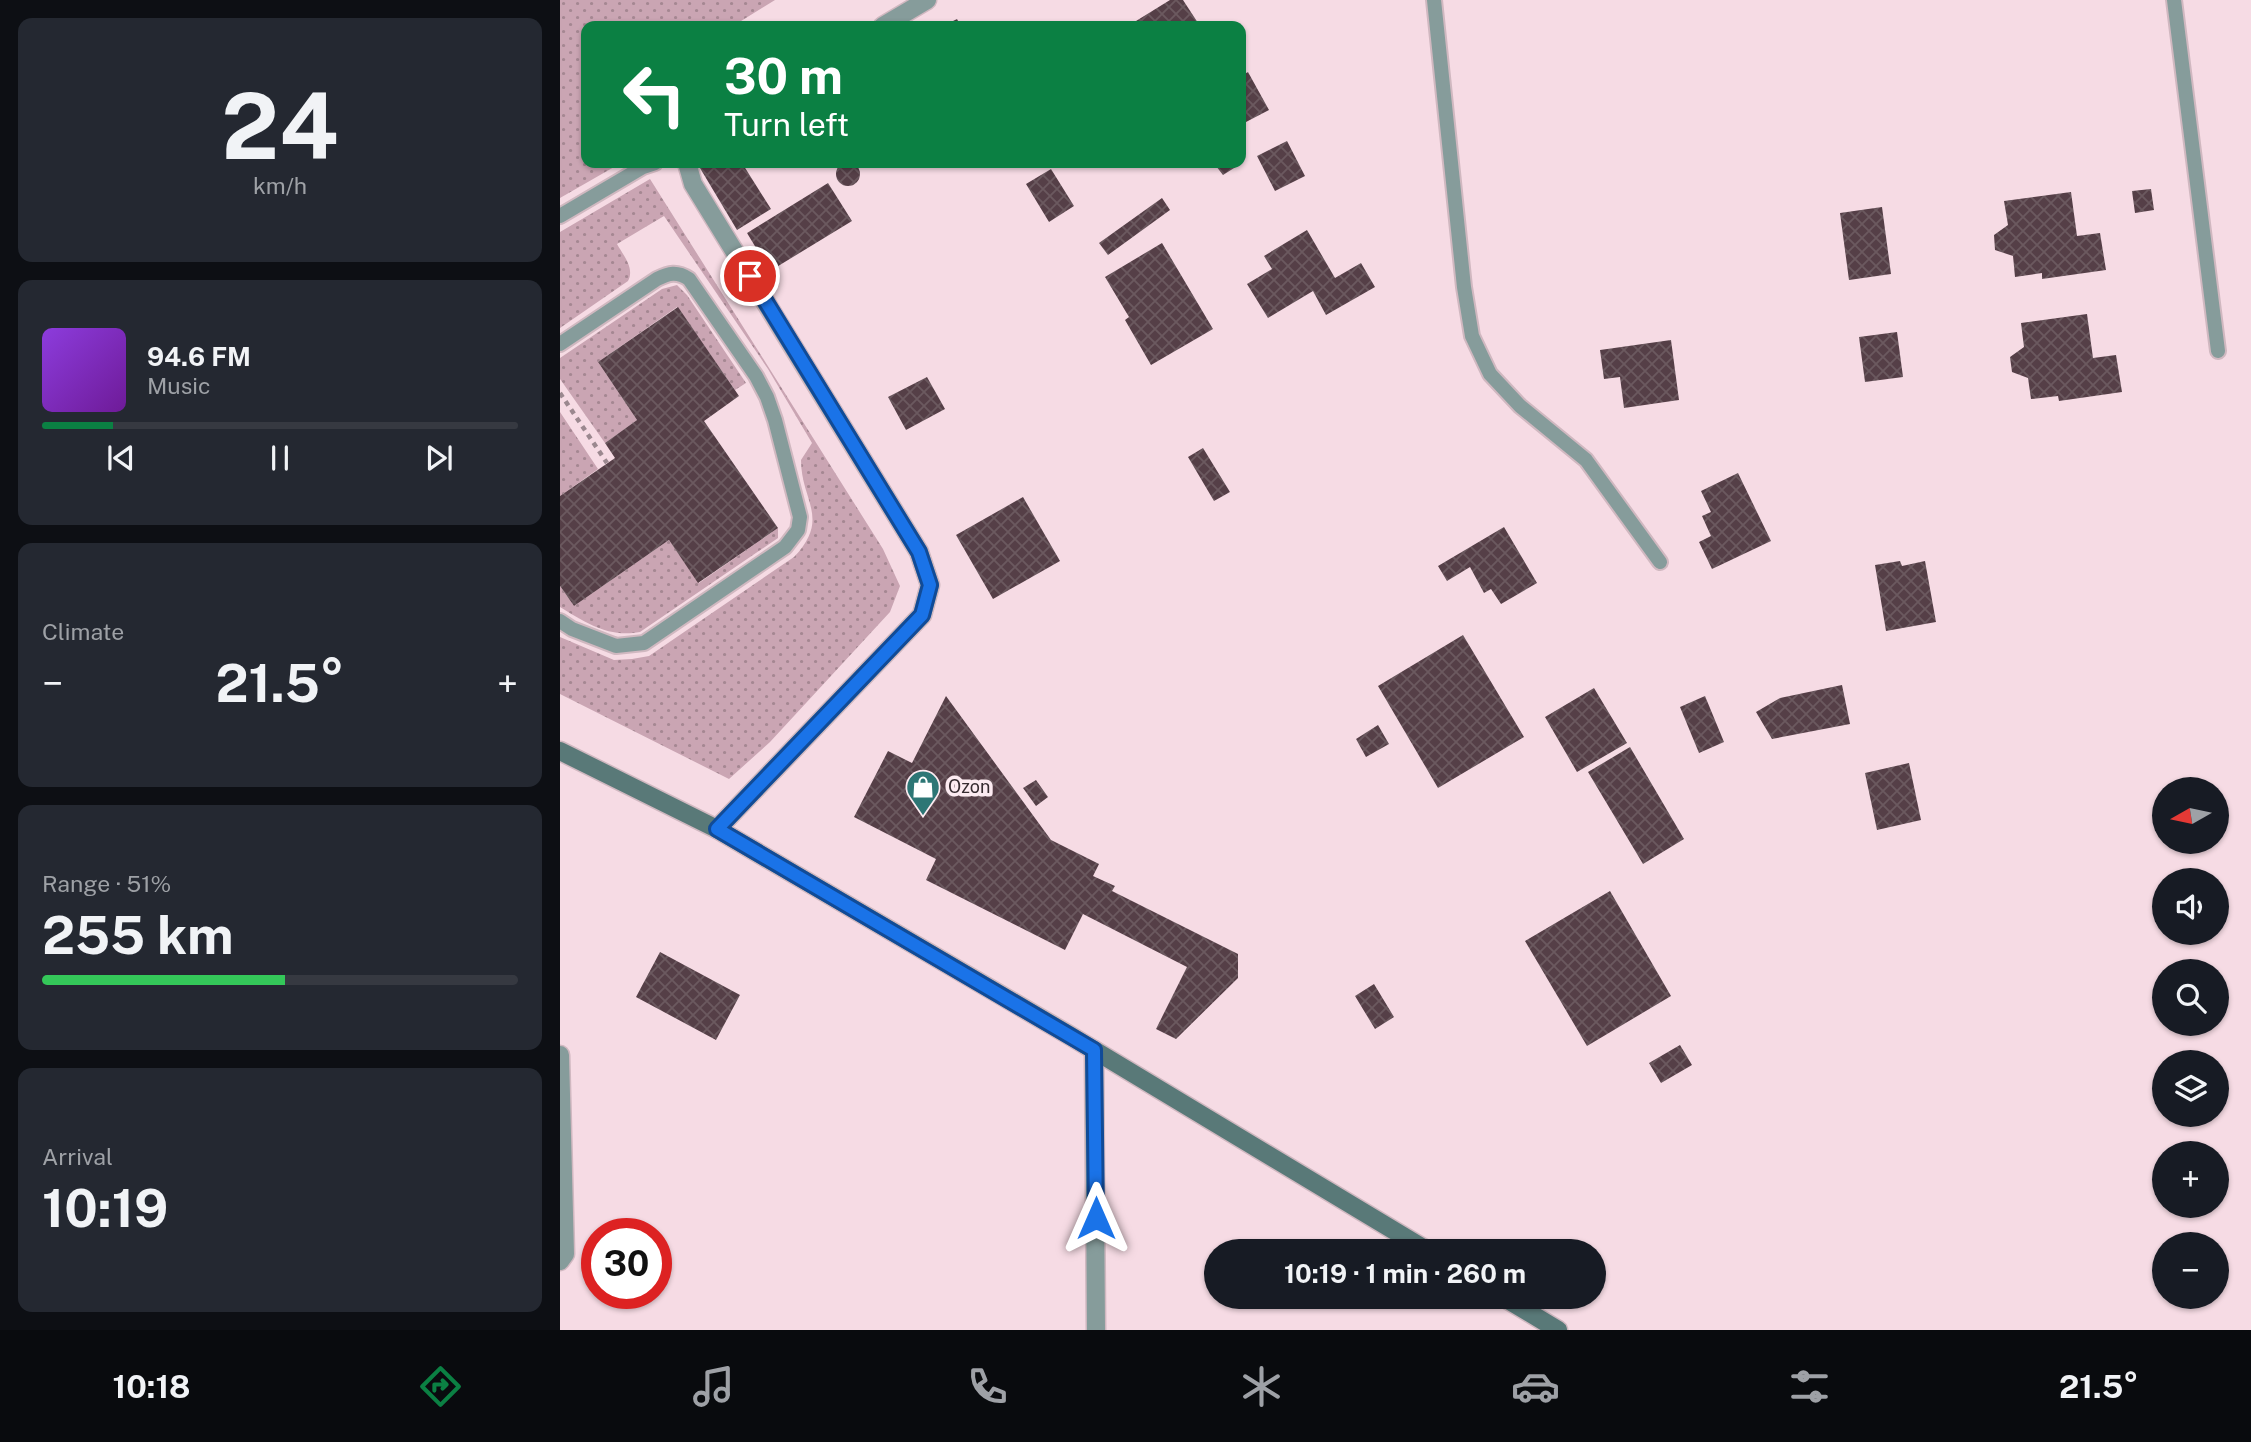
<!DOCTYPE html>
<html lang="en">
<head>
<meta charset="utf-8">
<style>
	body { margin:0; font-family:"Public Sans",sans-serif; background:#242831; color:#f1f3f6; height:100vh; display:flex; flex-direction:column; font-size:26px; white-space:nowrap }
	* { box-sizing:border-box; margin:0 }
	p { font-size:23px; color:#9ea1a6 }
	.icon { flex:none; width:38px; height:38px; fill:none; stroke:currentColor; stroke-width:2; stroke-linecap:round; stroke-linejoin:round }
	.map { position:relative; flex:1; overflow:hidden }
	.side { display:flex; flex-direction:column; gap:18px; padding:18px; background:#0d0f14; width:560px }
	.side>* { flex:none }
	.top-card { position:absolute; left:21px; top:21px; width:665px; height:147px; border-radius:14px; box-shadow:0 2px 5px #0004; background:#0b8043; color:#fff; overflow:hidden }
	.needle { width:46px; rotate:261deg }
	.tools { position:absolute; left:1592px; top:777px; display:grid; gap:14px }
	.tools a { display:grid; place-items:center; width:77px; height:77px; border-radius:50%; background:#171b24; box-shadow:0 2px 5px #0004; font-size:35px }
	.speed { position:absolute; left:21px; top:1218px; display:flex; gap:14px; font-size:35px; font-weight:700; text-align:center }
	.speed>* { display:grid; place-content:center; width:91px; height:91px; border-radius:50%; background:#171b24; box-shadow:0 2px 5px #0004; line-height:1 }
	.speed .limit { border:10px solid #d22; background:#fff; color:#111 }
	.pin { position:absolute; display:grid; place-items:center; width:60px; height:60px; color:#fff; margin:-30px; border:4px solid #fff; border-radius:50%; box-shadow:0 2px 7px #0007 }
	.me { position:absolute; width:77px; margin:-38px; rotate:0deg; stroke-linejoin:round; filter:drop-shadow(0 0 5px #0008) }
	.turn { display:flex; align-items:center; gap:24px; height:147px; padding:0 28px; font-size:32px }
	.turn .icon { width:91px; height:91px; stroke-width:2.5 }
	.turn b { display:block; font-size:49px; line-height:60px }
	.big { font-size:52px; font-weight:700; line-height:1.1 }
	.side .widget { flex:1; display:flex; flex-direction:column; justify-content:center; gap:10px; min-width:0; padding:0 24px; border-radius:14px; background:#242831 }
	.side .dial { align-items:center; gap:0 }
	.dial b { font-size:91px; line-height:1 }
	.song { display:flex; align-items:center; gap:21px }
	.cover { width:84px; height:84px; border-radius:10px; background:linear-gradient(135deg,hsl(270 70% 55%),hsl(280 70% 35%)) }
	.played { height:7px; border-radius:4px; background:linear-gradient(90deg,#0b8043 15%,#363941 15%) }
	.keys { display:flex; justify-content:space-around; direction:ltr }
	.heat { display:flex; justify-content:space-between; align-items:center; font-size:38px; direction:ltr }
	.charge { height:10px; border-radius:5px; background:linear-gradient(90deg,#34c759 51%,#363941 0) }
	.trip { position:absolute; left:644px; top:1239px; width:402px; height:70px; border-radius:35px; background:#171b24; box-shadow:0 2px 5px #0004; font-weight:700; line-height:70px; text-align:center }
	.dock { display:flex; height:112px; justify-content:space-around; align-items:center; background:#090b0e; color:#9ea1a6 }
	.dock .icon { width:49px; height:49px }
	.dock .selected { color:#0b8043 }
	.dock b { font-size:32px; color:#f1f3f6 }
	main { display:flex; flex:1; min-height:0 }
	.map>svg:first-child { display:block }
</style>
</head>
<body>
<main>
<section class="side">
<div class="widget dial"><b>24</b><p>km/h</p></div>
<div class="widget">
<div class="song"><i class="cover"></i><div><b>94.6 FM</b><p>Music</p></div></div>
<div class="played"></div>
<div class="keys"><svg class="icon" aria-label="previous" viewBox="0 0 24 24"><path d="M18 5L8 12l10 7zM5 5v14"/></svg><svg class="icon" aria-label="pause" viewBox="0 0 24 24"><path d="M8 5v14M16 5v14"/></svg><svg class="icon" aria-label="next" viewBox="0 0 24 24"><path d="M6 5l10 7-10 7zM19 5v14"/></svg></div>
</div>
<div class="widget"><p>Climate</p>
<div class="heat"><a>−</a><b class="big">21.5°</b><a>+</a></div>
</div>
<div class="widget"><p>Range · 51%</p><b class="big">255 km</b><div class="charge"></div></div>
<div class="widget"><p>Arrival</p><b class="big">10:19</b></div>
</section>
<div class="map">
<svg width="1691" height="1330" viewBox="0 0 1691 1330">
	<defs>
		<pattern id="grass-dots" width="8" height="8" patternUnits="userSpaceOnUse" patternTransform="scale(1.75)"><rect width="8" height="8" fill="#caa5b3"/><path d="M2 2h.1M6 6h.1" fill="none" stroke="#a58792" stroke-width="1.8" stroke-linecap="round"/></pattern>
		<pattern id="building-cross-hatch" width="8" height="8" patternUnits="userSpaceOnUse" patternTransform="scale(1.75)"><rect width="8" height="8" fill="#553f47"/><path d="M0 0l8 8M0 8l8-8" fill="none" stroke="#6b595f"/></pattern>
	</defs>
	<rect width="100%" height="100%" fill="#f6dbe4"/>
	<path fill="url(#grass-dots)" d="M0,0H215L173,26H26V163H61L0,198Z
		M90,179L323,549L340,586L330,612L210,742L169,779L0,694V637L54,660L72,659L89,656L234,557C271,518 241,501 241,460L252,443L208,369L104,216L57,244C63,255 75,268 68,281L0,328V232Z
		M117,285L127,295L186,383L175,390L117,307L38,362L77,420L45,443L0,379V358L102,289Z
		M0,412L38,469L0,496Z
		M218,528V538L80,632C49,638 26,623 0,607V586L14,606L109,540L139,583Z"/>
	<path fill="url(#building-cross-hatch)" d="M610,0H623L640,26H580L576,21Z
		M397,19L401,26H383Z
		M688,72L709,110L686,122L681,112V76Z
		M727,141L745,176L715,191L697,156Z
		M276 174a12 12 0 1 1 24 0a12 12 0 1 1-24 0Z
		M137,163H182L211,209L177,230Z
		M661,163H682L663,175L656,166Z
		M491,169L514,206L489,222L466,184Z
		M268,183L292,221L210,271L187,233Z
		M1591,189L1594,210L1575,213L1572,191Z
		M1511,192L1517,236L1540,233L1546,270L1482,279V273L1455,277L1453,256L1435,250L1434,235L1448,225L1444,201Z
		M602,198L610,210L548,255L539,243Z
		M1322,207L1331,274L1289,280L1280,213Z
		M747,230L775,278L801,263L815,287L766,315L753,291L708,318L687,284L712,269L704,256Z
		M602,243L653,329L591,365L565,320L569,317L545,277Z
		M118,307L179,396L144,421L218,528L138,583L109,540L14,606L0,586V496L55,458L45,443L77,420L38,362Z
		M1527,314L1533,358L1556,355L1562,392L1499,401L1498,396L1471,399L1468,378L1452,372L1450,357L1464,347L1461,323Z
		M1337,332L1343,377L1305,382L1299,337Z
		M1111,340L1119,400L1064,408L1060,377L1044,379L1040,350Z
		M367,377L385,409L346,430L328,397Z
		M643,448L670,492L654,501L628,457Z
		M1178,473L1211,541L1152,569L1139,542L1151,536L1142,516L1151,512L1141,491Z
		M463,497L500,561L433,599L396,535Z
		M944,527L977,583L941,604L931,589L924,593L910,567L887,581L878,566Z
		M1340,561L1342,566L1365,561L1376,622L1326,631L1315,565Z
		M903,635L964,737L878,788L818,686Z
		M1282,685L1290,724L1212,739L1196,712L1220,698Z
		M1034,688L1067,743L1017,772L985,717Z
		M386,696L491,840L539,864L533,876L555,886L552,891L678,954V978L616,1039L596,1029L627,967L523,914L505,950L366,880L376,859L294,817L328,751L352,763Z
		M1145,696L1164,742L1139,753L1120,707Z
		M818,725L829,744L806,757L796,739Z
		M1070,747L1124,839L1083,864L1028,772Z
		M1349,763L1361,820L1317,830L1305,773Z
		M476,780L488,797L476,806L463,788Z
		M1050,891L1111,996L1027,1046L965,941Z
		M100,952L180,995L156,1040L76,997Z
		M814,984L834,1017L815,1029L795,996Z
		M1120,1045L1132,1065L1101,1083L1089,1063Z"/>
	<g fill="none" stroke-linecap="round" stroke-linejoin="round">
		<g stroke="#d0b8c0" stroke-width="18">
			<path id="lane" d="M874,0L904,287L912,336L930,374L960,406L1026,460L1100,562
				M1614,0L1658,351
				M0,216L83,167L95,163
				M0,344L97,279C109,273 117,271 129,279L196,376L207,397L215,420L240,517L238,530L225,547L84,643L56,646L12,629L0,621"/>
		</g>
		<g stroke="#d0b8c0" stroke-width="21">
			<path id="street" d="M323,26L367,0
				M127,163L133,184L359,552L370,585L362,615L157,829
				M534,1050L536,1330
				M0,1055L5,1254L0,1261"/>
		</g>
		<g stroke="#d0b8c0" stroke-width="21">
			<path id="secondary" d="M0,751L157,829L509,1035L868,1251
				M943,1297L998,1330"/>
		</g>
		<path stroke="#9b888f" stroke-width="4.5" stroke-dasharray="5 5" stroke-linecap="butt" d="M0,393L47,463"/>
		<use href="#lane" stroke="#869c9b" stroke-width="14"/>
		<use href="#street" stroke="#869c9b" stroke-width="18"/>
		<use href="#secondary" stroke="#597978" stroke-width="18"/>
	</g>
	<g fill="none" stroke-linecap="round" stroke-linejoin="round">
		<g stroke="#114b97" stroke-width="18">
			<path id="route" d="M190,276L359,552L370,585L362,615L157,829L534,1050L536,1218"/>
		</g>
		<use href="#route" stroke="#1a73e8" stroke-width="12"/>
	</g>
	<defs>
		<g id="shop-pin" transform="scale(1.75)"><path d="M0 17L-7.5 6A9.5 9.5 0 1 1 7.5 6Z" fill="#2d7675" stroke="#fcebf1"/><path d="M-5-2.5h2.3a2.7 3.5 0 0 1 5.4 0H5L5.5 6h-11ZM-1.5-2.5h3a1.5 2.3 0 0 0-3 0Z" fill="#fff"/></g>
	</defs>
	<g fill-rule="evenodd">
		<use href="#shop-pin" x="363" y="787"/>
	</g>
	<g text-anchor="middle" stroke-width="7" stroke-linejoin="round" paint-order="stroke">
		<g font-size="18" fill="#372d31" stroke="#fcebf1" text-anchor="start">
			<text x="388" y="793">Ozon</text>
		</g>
	</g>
</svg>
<div class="tools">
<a><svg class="needle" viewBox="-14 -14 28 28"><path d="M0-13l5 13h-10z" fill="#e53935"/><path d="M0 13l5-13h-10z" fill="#9ea1a6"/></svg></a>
<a><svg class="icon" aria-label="sound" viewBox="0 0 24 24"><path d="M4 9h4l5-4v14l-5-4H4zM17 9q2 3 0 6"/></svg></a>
<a><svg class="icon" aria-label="search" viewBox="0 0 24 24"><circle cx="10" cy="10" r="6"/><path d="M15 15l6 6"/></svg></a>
<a><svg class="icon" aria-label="layers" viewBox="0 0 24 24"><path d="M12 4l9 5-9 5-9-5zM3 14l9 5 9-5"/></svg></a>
<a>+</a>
<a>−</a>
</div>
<div class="speed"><div class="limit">30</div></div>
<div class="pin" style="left:190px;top:276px;background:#d93025"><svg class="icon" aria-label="arrive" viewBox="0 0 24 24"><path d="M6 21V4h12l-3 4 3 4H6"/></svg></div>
<svg class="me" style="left:536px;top:1218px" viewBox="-20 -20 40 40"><path d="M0-17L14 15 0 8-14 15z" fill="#1a73e8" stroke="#fff" stroke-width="4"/></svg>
<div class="trip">10:19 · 1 min · 260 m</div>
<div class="top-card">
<div class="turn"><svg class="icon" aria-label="left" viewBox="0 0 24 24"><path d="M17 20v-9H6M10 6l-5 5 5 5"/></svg><div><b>30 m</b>Turn left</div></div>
</div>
</div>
</main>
<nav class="dock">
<b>10:18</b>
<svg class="icon selected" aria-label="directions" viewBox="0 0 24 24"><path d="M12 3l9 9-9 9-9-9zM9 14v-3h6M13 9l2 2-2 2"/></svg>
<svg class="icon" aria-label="music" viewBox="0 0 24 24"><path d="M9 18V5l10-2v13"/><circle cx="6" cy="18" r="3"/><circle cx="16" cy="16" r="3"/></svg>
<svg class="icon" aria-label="phone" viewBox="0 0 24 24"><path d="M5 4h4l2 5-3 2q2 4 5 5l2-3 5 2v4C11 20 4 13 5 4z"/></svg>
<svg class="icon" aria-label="climate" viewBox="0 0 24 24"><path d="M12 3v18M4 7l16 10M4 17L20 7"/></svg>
<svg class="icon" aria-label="car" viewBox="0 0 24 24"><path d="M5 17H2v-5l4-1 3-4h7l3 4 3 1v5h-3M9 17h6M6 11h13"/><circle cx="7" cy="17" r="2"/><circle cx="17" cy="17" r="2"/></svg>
<svg class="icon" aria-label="filters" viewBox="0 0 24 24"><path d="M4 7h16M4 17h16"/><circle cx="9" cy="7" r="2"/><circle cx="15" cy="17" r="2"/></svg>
<b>21.5°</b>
</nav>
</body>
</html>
